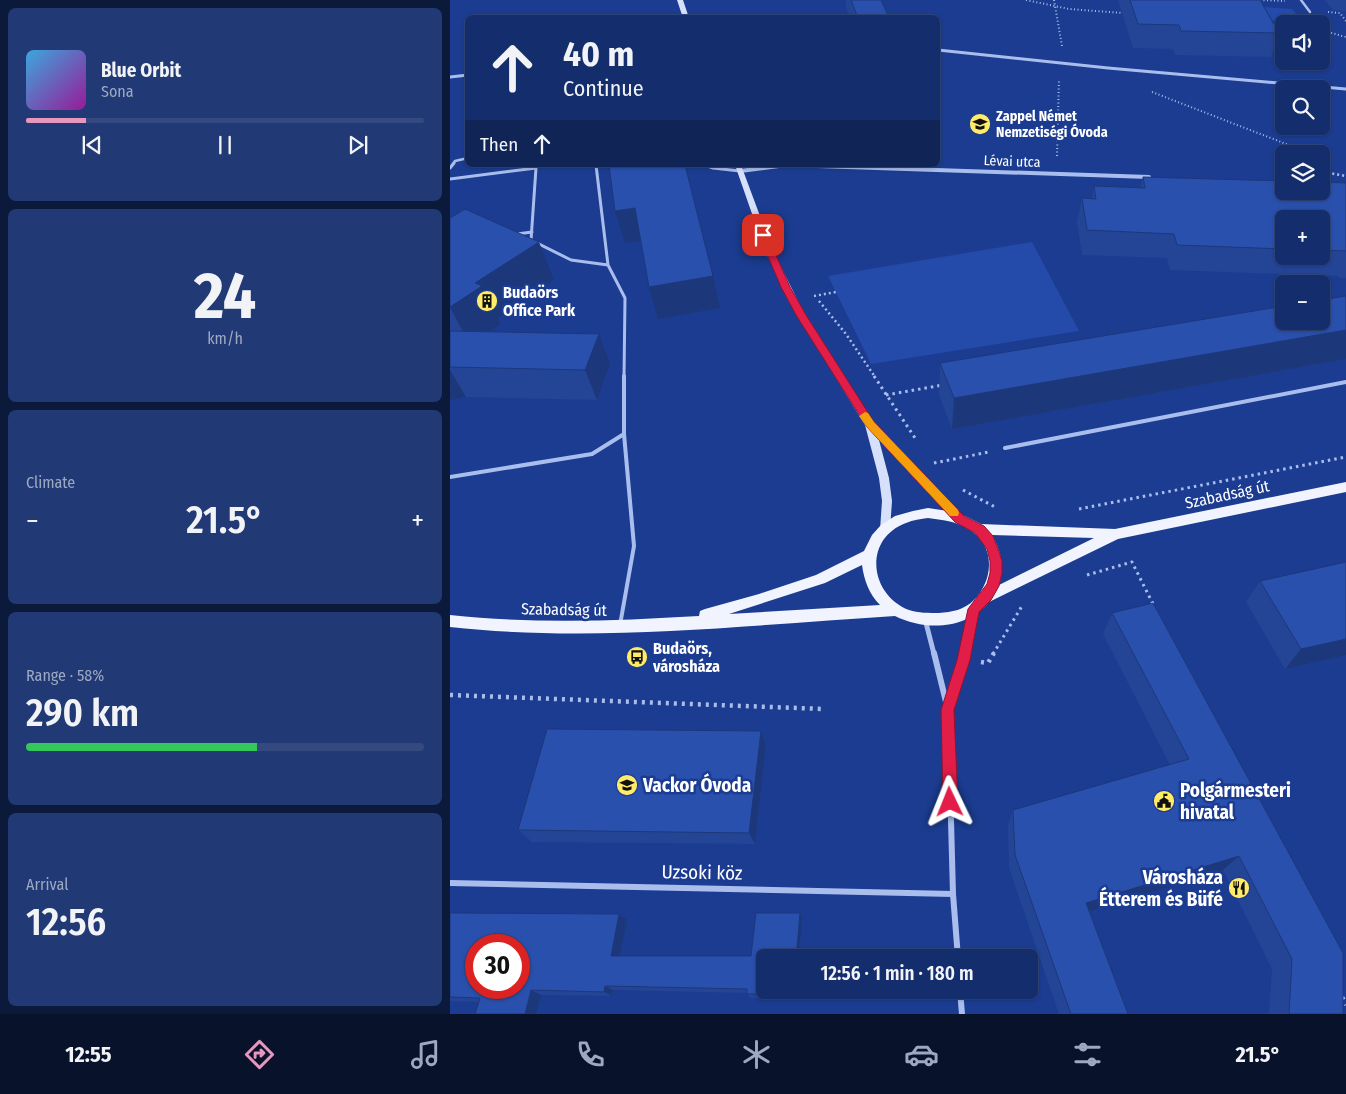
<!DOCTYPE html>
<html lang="en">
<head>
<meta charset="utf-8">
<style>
	body { margin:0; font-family:"Fira Sans Condensed",sans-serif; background:#213974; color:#f1f3f6; height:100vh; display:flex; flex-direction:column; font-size:19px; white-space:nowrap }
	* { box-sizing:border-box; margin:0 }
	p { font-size:16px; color:#9da8c2 }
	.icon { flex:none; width:28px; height:28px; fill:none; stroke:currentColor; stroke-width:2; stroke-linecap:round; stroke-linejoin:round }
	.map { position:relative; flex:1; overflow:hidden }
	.details { display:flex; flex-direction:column; gap:8px; padding:8px; background:#0b193b; width:450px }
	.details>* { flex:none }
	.top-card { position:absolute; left:15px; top:15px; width:475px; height:152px; border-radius:8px; box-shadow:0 1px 4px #0004,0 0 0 1px #33497f; background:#142d6c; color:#f1f3f6; overflow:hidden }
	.controls { position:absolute; left:825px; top:15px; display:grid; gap:10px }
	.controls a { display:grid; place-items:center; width:55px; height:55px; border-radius:8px; background:#142d6c; box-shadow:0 1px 4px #0004,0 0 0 1px #33497f; font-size:25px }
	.speed { position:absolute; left:15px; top:934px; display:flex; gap:10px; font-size:25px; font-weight:700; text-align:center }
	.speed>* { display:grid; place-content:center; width:65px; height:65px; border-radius:50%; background:#142d6c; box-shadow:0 1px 4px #0004,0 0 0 1px #33497f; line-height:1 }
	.speed .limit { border:8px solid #d22; background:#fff; color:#111 }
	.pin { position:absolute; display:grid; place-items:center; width:42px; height:42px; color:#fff; margin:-21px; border-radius:10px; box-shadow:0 2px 8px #0006 }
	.me { position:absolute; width:55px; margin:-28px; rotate:358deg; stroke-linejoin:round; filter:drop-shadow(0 0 4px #0008) }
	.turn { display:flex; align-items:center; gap:18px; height:105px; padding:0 15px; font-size:22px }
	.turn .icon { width:65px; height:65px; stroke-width:2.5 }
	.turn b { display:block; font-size:35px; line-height:42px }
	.then { display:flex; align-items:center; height:48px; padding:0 15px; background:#0003; gap:10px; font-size:19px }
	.big { font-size:38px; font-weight:600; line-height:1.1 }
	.details .tile { flex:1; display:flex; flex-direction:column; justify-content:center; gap:8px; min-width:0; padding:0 18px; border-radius:8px; background:#213974 }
	.details .dial { align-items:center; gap:0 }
	.dial b { font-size:65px; line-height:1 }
	.song { display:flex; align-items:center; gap:15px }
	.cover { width:60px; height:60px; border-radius:8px; background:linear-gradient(135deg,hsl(200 70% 55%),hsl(300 70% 35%)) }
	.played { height:5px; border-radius:2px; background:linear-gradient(90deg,#e797bd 15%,#33497f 15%) }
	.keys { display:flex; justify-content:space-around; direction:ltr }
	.heat { display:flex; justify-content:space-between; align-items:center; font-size:28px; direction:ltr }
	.charge { height:8px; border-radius:4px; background:linear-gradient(90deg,#34c759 58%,#33497f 0) }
	.trip { position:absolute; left:306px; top:949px; width:282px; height:50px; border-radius:8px; background:#142d6c; box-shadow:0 1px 4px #0004,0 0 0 1px #33497f; font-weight:600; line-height:50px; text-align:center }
	.tab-bar { display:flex; height:80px; justify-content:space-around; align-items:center; background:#08122b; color:#9da8c2 }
	.tab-bar .icon { width:35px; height:35px }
	.tab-bar .selected { color:#e797bd }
	.tab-bar b { font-size:22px; color:#f1f3f6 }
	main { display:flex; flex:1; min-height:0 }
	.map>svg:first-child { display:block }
</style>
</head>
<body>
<main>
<section class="details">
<div class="tile">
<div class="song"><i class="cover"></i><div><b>Blue Orbit</b><p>Sona</p></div></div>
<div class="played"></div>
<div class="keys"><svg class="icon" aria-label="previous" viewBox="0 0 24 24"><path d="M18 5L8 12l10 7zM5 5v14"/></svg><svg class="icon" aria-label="pause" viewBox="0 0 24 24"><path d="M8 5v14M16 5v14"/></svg><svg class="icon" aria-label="next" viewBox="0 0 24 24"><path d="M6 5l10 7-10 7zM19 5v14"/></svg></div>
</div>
<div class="tile dial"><b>24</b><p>km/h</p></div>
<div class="tile"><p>Climate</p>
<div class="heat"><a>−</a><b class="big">21.5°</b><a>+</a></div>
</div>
<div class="tile"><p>Range · 58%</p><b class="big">290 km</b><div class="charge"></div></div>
<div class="tile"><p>Arrival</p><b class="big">12:56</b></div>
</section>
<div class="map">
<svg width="896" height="1014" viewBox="0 0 896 1014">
	<rect width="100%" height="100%" fill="#1b3c90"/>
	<path fill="#244ba9" d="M742,2L842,9L853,22L754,18Z
		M582,242L629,331L421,364L378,276Z"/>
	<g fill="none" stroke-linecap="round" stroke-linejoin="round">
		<path stroke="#aabeee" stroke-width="2" stroke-dasharray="1 2.5" stroke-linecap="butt" d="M576,0L619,9L674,13
			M604,0L612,46
			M810,0L835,1
			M878,12L890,13L896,21
			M823,26L834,27
			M871,30L896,37
			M702,92L862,154
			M607,156L609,79
			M871,160L874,164"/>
		<path stroke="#aabeee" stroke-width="2.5" stroke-dasharray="2 3" stroke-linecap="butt" d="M873,163L879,173L896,176
			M364,296L386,292
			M369,301L396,334L425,377"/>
		<path stroke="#aabeee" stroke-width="3" stroke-dasharray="2.5 4" stroke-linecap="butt" d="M424,376L467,441
			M436,395L493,385
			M484,463L539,452
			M513,490L545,507
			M629,509L896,457
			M637,575L682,562L704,606
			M543,654L572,606"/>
		<path stroke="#aabeee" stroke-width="4.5" stroke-dasharray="3 5" stroke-linecap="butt" d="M531,662L538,663L544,653
			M0,695L374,709
			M892,997L896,1005"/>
		<path stroke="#aabeee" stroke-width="2.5" d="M851,0L860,12
			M3,164L5,161L18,158"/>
		<path stroke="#aabeee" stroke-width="3" d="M146,165L158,265L175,298L174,377
			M255,165L263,168L290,171
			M0,168L4,163
			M0,179L86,168L81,240L121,260L158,265
			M67,234L82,232"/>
		<path stroke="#aabeee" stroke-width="4" d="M555,448L896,382
			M0,477L142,454L174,434
			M170,625L184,546L174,434V376"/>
		<path stroke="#aabeee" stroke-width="3" d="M488,50L658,68L896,89
			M0,77L18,75"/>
		<path stroke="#aabeee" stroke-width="4" d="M290,171L337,165L699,177"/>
		<path stroke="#aabeee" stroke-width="5" d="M475,619L484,654
			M514,654L524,609"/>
		<path stroke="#aabeee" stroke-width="6" d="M484,653L498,710L503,894L508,958
			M498,710L514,653
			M0,883L503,894
			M510,990L512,1014"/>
		<path fill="#d7e0fa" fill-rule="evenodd" d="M227,0H233L239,18H233Z
			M285,165H291L323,251L355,315L423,423L513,516L514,519L513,522H505L429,440L439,478L442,501L440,530L439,533H431L430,530L432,501L429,478L415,425L347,315L315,251Z"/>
		<path fill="#f1f4ff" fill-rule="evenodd" d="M896,482V492L668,539L539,602C516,630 475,631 445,616C298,625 146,643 0,627V615C83,624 165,621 249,616L250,611L255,609L309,594L366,575L414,551L422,535L431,525L445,516L463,511L478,508L498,511L515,516L531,524L665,529ZM478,518C492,520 506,521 518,529C546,544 544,580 524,600C514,610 502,612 489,613C479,613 468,613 459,610C419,594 413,539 456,523C463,520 471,519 478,518ZM542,535L644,538L549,585C555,567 551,551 542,535ZM412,565C414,580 419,594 430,605L279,614L375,583Z"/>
	</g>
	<path fill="#244596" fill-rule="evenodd" d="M396,0H431L439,18H400L396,7Z
		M668,0H810L829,33L821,57L725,55L723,49L683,48Z
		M875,0H896V11L883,10Z
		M693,177L896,183V278H889L888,276L720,270L717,258L632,255L627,222L632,198L642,199L644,186L690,188ZM834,219H871V256H834Z
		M0,218L104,280L48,318L51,324L40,331L160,364L147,400L16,397L0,400Z
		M896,296V359L502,429L489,395L490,363Z
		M810,581L896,655L835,669L796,602Z
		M662,613L893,1014H819L822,969L773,870L639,911L678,1014H609L559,868L558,825L563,810L720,765L653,634Z
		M311,731L316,745L305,844L82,842L68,830Z
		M0,913L169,914L177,920L170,956H301L350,913L352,919L349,958H315L347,990L346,998H301L297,994V993L163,990L162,996L91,995L28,1002L0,1001Z"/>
	<path fill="#1d387a" d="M185,208L194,240L175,243L165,211Z
		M89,242L104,280L48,318L51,324L20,345L0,307L25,283Z
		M263,276L270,308L208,319L199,287Z
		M896,330V359L502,429L504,398Z
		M149,334L160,364L147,400L135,370Z
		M0,370L16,397L0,400Z
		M896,639V655L835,669L851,649Z
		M311,731L316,745L305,844L299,833Z
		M789,856L773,870L627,915L636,903Z
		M350,913L352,919L349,958H346Z
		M169,914L177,920L169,961L161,956Z
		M155,986L163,990L162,996L154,992Z
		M81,990L91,995L86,1014H75Z
		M344,990H347L346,998L343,994Z"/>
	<path fill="#2a50ae" stroke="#1d387a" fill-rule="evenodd" d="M401,0H431L439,18H408Z
		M680,0H810L829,33L731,31L729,25L688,24Z
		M159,165H235L263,276L199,287L185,208L165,211Z
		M693,177L834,181V191H871V182L896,183V251L871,250V219H834V249L727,245L724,234L637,230L632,198L646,199L644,186L695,188Z
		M15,209L89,242L25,283L32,286L0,307V218Z
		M896,296V330L504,398L490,363L834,306V321H871V300Z
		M0,331L149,334L135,370L0,367Z
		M896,562V639L851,649L810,581Z
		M703,603L893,953V1014H839L842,959L789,856L636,903L678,1014H621L565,855L563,810L739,759L662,613Z
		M97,729L311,731L299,833L68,830Z
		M0,913L169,914L161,956H301L306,913H350L346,958H315V990H344L343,994H297V989L155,986L154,992L81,990L75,1014H25L30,998L0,997ZM26,945H69V988H26Z"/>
	<path fill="#e11d48" stroke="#92132f" d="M313,232L317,235L340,287L356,315L424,422L514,516L534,526L543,536L548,549L552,561V573L549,586L541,600L529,612L520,660L504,710L508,802L506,807L500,810L495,807L493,802L491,710L507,660L518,609L537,584L540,573V561L537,549L525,533L505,522L417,427L346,315L331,287L309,235Z"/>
	<path fill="#f59e0b" d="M415,412L418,413L424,422L508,510L509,513L508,516H500L417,427L409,416Z"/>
	<defs>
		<g id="school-disc" transform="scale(1.125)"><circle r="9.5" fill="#ffeb67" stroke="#1b3c90"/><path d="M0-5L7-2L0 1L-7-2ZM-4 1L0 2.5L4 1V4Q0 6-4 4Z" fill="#111"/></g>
		<g id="building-disc" transform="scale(1.125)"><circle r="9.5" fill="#ffeb67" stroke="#1b3c90"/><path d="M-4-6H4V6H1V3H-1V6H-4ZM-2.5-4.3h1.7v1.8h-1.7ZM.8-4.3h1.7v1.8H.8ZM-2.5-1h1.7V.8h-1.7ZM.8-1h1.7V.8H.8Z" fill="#111"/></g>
		<g id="bus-disc" transform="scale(1.125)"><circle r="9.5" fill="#ffeb67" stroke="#1b3c90"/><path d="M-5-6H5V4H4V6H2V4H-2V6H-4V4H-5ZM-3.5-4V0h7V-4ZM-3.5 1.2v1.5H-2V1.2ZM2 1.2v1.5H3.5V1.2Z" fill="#111"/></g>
		<g id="civic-disc" transform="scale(1.125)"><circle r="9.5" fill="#ffeb67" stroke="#1b3c90"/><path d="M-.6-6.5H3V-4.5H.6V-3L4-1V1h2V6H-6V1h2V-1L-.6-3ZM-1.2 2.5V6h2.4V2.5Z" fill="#111"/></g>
		<g id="restaurant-disc" transform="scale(1.125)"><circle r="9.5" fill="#ffeb67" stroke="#1b3c90"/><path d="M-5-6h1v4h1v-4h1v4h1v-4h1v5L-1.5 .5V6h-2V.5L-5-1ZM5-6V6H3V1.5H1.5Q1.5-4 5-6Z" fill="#111"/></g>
	</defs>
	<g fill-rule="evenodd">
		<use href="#school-disc" x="530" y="124"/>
		<use href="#building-disc" x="37" y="301"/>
		<use href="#bus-disc" x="187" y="657"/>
		<use href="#school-disc" x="177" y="785"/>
		<use href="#civic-disc" x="714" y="801"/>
		<use href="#restaurant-disc" x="789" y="888"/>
	</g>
	<g text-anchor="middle" stroke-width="5" stroke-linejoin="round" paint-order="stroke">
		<g font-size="14" font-weight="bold" fill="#fff" stroke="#1b3c90" text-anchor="start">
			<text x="546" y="121">Zappel Német<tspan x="546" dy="16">Nemzetiségi Óvoda</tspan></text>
		</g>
		<g font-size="14" fill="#fff" stroke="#1b3c90">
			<text transform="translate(562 161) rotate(2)" y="5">Lévai utca</text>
		</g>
		<g font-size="16" font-weight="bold" fill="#fff" stroke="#1b3c90" text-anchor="start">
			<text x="53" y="298">Budaörs<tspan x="53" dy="18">Office Park</tspan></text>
			<text x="203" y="654">Budaörs,<tspan x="203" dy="18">városháza</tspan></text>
		</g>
		<g font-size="16" fill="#fff" stroke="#1b3c90">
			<text transform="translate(777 494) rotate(-12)" y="6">Szabadság út</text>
			<text transform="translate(114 609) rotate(1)" y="6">Szabadság út</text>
		</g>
		<g font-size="19" font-weight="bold" fill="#fff" stroke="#1b3c90" text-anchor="start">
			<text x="193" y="792">Vackor Óvoda</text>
			<text x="730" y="797">Polgármesteri<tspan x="730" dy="22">hivatal</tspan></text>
			<text x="773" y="884" text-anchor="end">Városháza<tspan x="773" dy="22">Étterem és Büfé</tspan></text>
		</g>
		<g font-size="19" fill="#fff" stroke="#1b3c90">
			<text transform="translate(252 872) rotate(1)" y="7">Uzsoki köz</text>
		</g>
	</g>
</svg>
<div class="controls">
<a><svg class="icon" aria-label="sound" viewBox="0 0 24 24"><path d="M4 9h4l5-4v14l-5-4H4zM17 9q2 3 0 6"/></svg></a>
<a><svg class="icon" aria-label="search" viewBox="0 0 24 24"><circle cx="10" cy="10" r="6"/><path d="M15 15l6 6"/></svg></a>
<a><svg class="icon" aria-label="layers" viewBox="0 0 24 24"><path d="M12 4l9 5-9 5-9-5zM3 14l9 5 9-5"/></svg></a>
<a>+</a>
<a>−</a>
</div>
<div class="speed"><div class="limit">30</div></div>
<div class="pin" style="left:313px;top:235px;background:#d93025"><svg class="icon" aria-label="arrive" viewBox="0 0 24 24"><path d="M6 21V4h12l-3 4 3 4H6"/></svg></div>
<svg class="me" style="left:500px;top:802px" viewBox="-20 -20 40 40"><path d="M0-17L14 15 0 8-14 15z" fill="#e11d48" stroke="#fff" stroke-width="4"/></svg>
<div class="trip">12:56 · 1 min · 180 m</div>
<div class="top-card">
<div class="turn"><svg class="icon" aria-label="ahead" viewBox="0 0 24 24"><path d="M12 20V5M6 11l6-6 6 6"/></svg><div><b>40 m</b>Continue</div></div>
<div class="then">Then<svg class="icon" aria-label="ahead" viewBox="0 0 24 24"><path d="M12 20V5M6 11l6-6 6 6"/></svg></div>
</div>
</div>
</main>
<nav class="tab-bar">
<b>12:55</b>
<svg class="icon selected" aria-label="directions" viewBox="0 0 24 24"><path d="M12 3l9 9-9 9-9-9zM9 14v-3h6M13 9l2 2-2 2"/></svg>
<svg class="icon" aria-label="music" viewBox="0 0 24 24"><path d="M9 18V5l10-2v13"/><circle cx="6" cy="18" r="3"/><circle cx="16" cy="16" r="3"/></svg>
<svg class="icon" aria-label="phone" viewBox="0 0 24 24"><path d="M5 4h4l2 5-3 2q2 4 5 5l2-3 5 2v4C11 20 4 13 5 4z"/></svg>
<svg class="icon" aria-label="climate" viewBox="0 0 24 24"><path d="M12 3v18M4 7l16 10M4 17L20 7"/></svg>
<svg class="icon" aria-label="car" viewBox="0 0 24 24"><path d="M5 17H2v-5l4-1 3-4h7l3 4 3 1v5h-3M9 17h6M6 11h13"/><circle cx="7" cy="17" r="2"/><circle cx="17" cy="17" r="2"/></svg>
<svg class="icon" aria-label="filters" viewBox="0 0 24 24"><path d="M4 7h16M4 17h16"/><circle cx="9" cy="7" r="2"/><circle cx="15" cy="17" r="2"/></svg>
<b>21.5°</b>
</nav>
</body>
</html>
